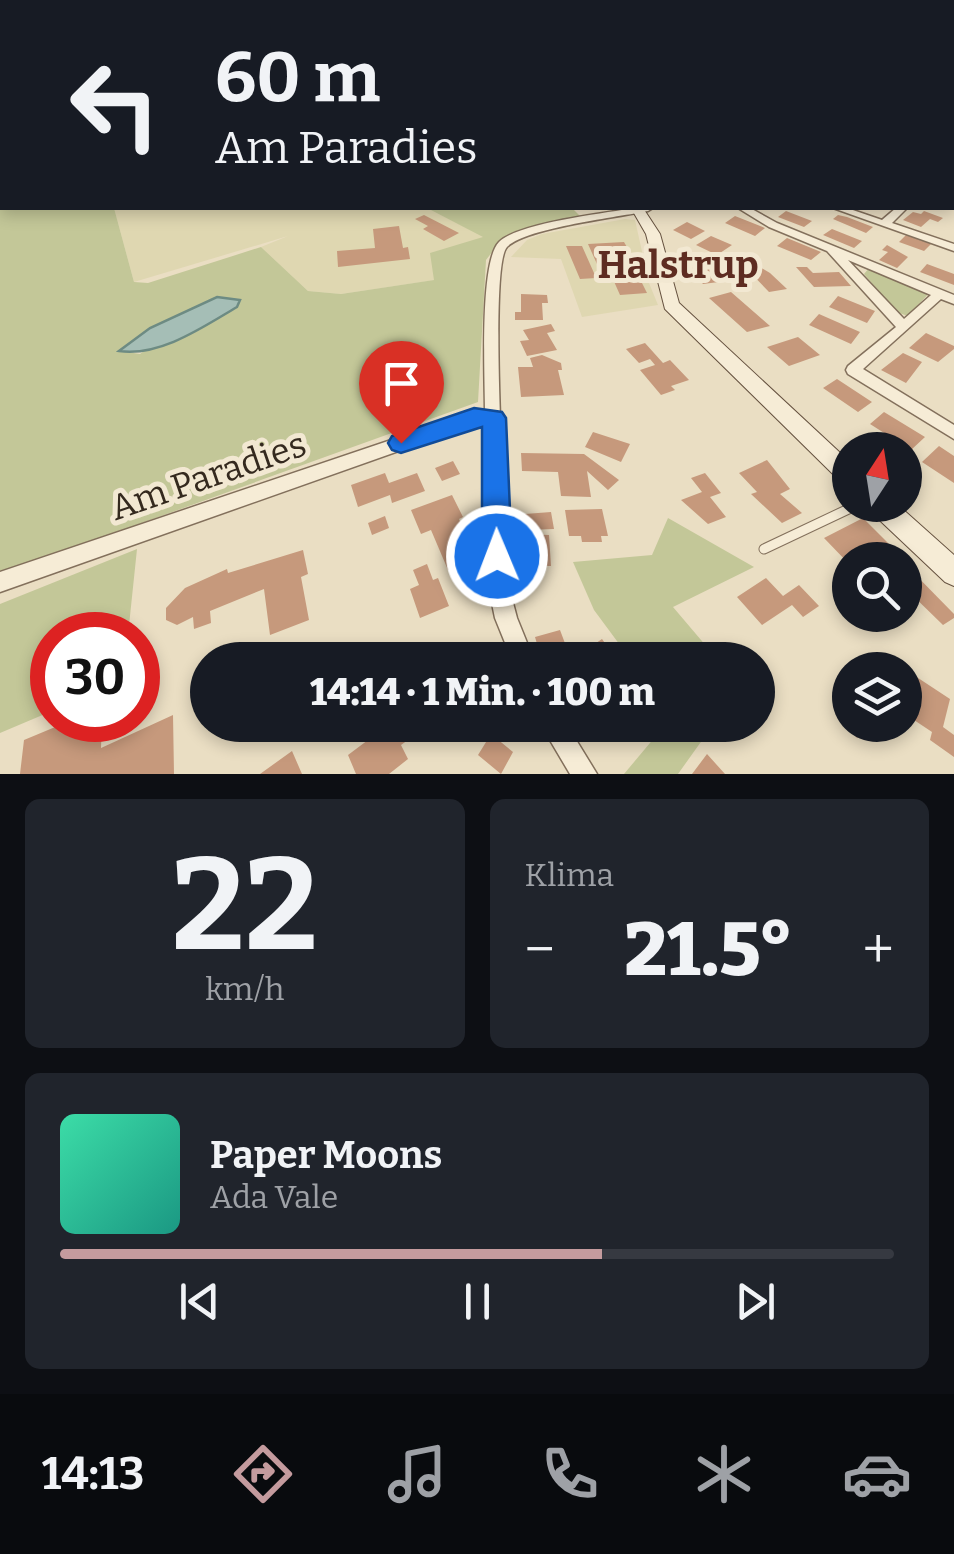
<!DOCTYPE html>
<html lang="de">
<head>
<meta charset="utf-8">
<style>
	body { margin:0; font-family:Bitter,serif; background:#20242c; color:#f1f3f6; height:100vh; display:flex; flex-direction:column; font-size:38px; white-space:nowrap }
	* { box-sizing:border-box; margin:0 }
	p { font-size:32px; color:#9ea1a6 }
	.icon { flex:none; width:55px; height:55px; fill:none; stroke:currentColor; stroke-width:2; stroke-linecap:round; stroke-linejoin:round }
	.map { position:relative; height:774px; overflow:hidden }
	.sheet { display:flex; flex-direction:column; gap:25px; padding:25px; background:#0d0f14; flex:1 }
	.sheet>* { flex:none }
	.top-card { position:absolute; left:0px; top:0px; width:955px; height:210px; box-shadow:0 5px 15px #0003; background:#171b24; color:#f1f3f6; overflow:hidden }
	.needle { width:65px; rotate:12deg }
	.tools { position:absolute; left:832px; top:432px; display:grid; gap:20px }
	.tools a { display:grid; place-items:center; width:90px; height:90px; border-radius:50%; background:#171b24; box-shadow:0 5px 15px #0003; font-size:50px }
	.speed { position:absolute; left:30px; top:612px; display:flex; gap:20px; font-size:50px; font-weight:700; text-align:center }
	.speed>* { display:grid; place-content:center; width:130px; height:130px; border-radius:50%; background:#171b24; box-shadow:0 5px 15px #0003; line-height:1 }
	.speed .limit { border:15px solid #d22; background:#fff; color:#111 }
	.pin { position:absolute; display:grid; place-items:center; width:85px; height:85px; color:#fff; margin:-102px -42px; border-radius:50% 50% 50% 0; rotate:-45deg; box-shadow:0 0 10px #0007 }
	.pin .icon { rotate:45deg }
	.me { position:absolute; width:110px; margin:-55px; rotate:359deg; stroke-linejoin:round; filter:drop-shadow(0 0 8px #0008) }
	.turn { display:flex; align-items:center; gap:35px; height:210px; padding:0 50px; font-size:45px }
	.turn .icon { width:130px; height:130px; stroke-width:2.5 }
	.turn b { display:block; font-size:70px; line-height:85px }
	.big { font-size:75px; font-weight:800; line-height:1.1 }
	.sheet .tile { flex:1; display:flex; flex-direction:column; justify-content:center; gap:15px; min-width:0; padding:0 35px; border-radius:15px; background:#20242c }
	.sheet .dial { align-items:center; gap:0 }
	.dial b { font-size:130px; line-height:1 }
	.song { display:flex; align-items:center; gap:30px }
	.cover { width:120px; height:120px; border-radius:15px; background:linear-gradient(135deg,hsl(160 70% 55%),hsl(170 70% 35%)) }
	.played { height:10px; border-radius:5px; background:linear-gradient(90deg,#c49b9e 65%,#363941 65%) }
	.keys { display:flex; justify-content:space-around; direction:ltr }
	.heat { display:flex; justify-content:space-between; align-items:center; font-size:55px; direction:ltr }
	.sheet .tiles { flex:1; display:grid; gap:25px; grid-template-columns:1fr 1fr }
	.tile:last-child { grid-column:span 2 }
	.trip { position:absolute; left:190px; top:642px; width:585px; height:100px; border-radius:50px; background:#171b24; box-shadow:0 5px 15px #0003; font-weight:800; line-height:100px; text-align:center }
	.tab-bar { display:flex; height:160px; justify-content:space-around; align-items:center; background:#090b0e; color:#9ea1a6 }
	.tab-bar .icon { width:70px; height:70px }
	.tab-bar .selected { color:#c49b9e }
	.tab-bar b { font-size:45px; color:#f1f3f6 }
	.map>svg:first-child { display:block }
</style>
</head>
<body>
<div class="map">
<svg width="954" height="774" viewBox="0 0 954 774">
	<rect width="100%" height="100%" fill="#eadec3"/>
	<path fill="#dfd7b1" d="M114,208H427L485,237L434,263L435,280L341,294L308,291L261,247L288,236L134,282Z
		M625,219L635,220L649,283L658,305L582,317L561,259L511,257L527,240L542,234Z"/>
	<path fill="#c3c798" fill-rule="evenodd" d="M0,91L2,208H114L134,282L148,283L261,247L308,291L341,294L434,280L430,253L483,237L427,208H572L580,216L516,231L502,239L486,260L478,402L0,574ZM217,298L140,354L121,351L150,328Z
		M870,267L930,292L908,316L896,312L864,274Z
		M668,518L754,567L673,607L718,660H631L594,610L573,562L652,555Z
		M137,549L128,635H52V711L0,733V604Z
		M665,725H713L678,774H624Z"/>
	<path fill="#a5beb6" stroke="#6d8b83" stroke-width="2.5" d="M217,297L240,300L237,307C203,327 160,357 119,351L150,328Z"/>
	<path fill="#c6997c" d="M786,211L812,221L804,227L778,217Z
		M924,211L943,218L938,222L930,219L921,227L903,220L913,212L921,214Z
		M424,215L459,233L444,241L423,229L428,226L415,219Z
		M838,215L847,217L873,227L866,233L833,219Z
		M735,216L765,228L755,236L725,223Z
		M687,222L705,231L691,239L673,230Z
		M399,226L403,248L408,247L410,259L338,267L337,251L375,248L373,229Z
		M832,229L862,241L854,248L823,235Z
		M906,235L931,244L924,251L899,242Z
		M711,236L732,245L717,255L696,245Z
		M787,238L821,252L811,260L777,246Z
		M624,242L643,275H638L647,293L620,295L612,277L580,279L566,246H582L594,273H601L588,244Z
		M887,245L908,257L897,268L879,260L888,252L882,250Z
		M736,263L750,278L703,284L690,268Z
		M927,264L954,274V285L920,272Z
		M760,267L770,273L787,289L769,292L747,269Z
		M796,267H807L813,273L839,272L851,286L814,287Z
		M731,292L770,326L747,332L709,298Z
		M521,294L547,295L548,303H542L543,320H515V312H521Z
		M838,296L875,311L867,323L829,307Z
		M819,314L860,332L851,344L809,325Z
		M551,324L555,331L547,333L557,350L527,356L520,341L529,340L523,330Z
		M926,333L954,346V349L938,362L909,348Z
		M798,337L820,355L789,366L767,347Z
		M645,343L663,363L670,360L689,380L671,386L675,390L661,395L640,370L655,365L650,359L639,363L626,349Z
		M903,353L922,362L906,383L881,370Z
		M542,355L561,363L562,370H558L564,395L521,397L518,367H533L530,358Z
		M837,379L872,402L858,412L823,388Z
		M884,412L925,437L911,450L870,424Z
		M593,432L630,444L621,462L585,447Z
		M939,446L954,456V483L922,462Z
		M521,453L584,454L619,480L608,490L587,471L591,497L561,496L558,472L522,471Z
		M767,460L790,489L780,494L802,513L782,523L751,494L757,492L739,473Z
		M453,461L460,474L442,481L435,468Z
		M385,473L389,483L417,473L425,491L392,503L390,495L358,507L351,485Z
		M705,473L721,493L710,497L726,517L708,524L681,500L702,492L691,478Z
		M452,495L463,517L459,519L467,537L459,540L469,562L448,570L431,530L421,534L411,510Z
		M602,509L608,536H601L602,542H582L581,536H569L565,510Z
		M551,512L554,529L527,530L525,514Z
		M385,516L389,528L372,535L368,523Z
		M863,518L892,547L868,560H850V565L824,538Z
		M521,534L549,535L551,566H522Z
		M303,550L308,574L301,577L309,620L270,635L264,589L210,611L211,623L194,629L193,617L177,625L166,620V608L185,588L227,569L228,573Z
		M427,564L433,580L438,578L449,606L420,618L410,589L419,585L413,570Z
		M905,564L954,614V618L943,625L905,588Z
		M766,578L783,596L799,585L819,606L803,617L792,605L762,625L737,597Z
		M560,630L566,646L540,654L535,637Z
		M602,639L617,660H571Z
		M909,672L950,699L943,727L954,735V757L930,740L932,732L905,714Z
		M850,697V725H876L857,738L833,707Z
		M173,715L174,774H20L24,740L72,720H102L101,748Z
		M388,725H412L419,732L401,745L408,759L389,774H356L348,755Z
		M491,734L513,752L501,774L478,755Z
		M292,751L302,774H260Z
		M707,754L725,774H692Z"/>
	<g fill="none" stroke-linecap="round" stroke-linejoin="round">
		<g stroke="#83705c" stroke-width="11">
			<path id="lane" d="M764,549L857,505"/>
		</g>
		<g stroke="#83705c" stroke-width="3">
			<path id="street" d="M952,112H954V117H952Z
				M952,147H954V153H952Z
				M635,208H653L648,211C619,217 525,228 507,247C488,267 506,539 508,584L517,618L534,660H512L495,618L488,584L485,424H475L0,592V572L468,414L485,412C485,380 479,262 499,242C518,223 605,213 635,208Z
				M738,208H750L777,223L954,295V304L941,299L863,369L954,425V439L848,374L846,370L848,366L896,327L827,251L769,227ZM848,260L931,295L904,319Z
				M833,208H847L882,220L896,208H907L892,223L954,244V251Z
				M541,725H567L597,774H570Z"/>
		</g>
		<g stroke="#65513f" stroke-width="2">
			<path id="secondary" d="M631,208H643L660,234L679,303L850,462V486L842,483L665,309L646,234Z
				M869,505H898L954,555V586L945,582L872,513Z"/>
		</g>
		<use href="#lane" stroke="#f6ecd6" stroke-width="9"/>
		<use href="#street" fill="#f6ecd6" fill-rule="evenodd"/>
		<use href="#secondary" fill="#f6ecd6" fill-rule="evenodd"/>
	</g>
	<linearGradient id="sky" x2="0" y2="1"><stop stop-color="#8db8d4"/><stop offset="0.46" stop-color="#f6f0e4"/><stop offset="1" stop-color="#f6f0e4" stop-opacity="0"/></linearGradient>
	<rect width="954" height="199" fill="url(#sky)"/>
	<path fill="#1a73e8" stroke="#114b97" stroke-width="2.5" d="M474,408L502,412L506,418L512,556L508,566L497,570L487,566L482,556V427L401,453L392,450L388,443L392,436Z"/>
	<g text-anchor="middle" stroke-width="10" stroke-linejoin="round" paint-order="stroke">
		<g font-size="35" fill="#34291e" stroke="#f2e8d2">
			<text transform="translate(208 476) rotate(-19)" y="12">Am Paradies</text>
		</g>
		<g font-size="38" font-weight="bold" fill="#5e2c21" stroke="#f2e8d2">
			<text x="678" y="278">Halstrup</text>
		</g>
	</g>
</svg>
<div class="tools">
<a><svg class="needle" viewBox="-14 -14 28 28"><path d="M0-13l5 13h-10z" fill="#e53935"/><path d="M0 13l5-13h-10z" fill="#9ea1a6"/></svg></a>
<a><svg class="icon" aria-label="search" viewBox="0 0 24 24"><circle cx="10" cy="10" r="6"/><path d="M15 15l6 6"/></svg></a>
<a><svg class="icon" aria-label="layers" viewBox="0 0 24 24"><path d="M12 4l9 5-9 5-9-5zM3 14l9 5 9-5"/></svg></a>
</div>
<div class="speed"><div class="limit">30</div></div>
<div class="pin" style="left:401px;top:443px;background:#d93025"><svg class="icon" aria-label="arrive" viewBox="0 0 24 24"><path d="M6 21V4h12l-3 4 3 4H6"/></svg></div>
<svg class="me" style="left:497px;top:556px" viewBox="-20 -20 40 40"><circle r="17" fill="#1a73e8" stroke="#fff" stroke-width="3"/><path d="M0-11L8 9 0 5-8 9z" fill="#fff"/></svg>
<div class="trip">14:14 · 1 Min. · 100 m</div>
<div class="top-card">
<div class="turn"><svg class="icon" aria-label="left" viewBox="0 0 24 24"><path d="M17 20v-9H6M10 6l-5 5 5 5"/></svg><div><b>60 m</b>Am Paradies</div></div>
</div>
</div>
<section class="sheet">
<div class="tiles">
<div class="tile dial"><b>22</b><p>km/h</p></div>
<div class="tile"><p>Klima</p>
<div class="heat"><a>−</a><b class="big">21.5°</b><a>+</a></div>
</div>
<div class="tile">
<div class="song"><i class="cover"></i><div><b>Paper Moons</b><p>Ada Vale</p></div></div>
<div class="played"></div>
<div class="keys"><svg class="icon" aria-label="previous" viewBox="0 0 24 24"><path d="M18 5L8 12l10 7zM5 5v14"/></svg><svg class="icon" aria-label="pause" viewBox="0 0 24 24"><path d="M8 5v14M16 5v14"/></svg><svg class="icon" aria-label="next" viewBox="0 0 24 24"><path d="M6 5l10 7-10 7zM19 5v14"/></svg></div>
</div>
</div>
</section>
<nav class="tab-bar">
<b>14:13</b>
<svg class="icon selected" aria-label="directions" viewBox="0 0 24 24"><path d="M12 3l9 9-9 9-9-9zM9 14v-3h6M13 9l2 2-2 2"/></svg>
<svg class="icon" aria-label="music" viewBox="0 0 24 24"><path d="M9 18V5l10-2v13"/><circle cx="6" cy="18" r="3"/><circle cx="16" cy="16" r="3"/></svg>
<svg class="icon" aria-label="phone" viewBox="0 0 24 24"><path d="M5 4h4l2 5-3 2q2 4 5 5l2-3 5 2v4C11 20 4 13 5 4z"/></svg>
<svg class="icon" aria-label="climate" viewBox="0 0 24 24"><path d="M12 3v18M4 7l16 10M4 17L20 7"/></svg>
<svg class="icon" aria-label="car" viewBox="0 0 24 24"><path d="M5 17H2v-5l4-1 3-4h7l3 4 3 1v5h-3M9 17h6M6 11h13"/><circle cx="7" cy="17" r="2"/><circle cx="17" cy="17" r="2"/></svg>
</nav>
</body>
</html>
